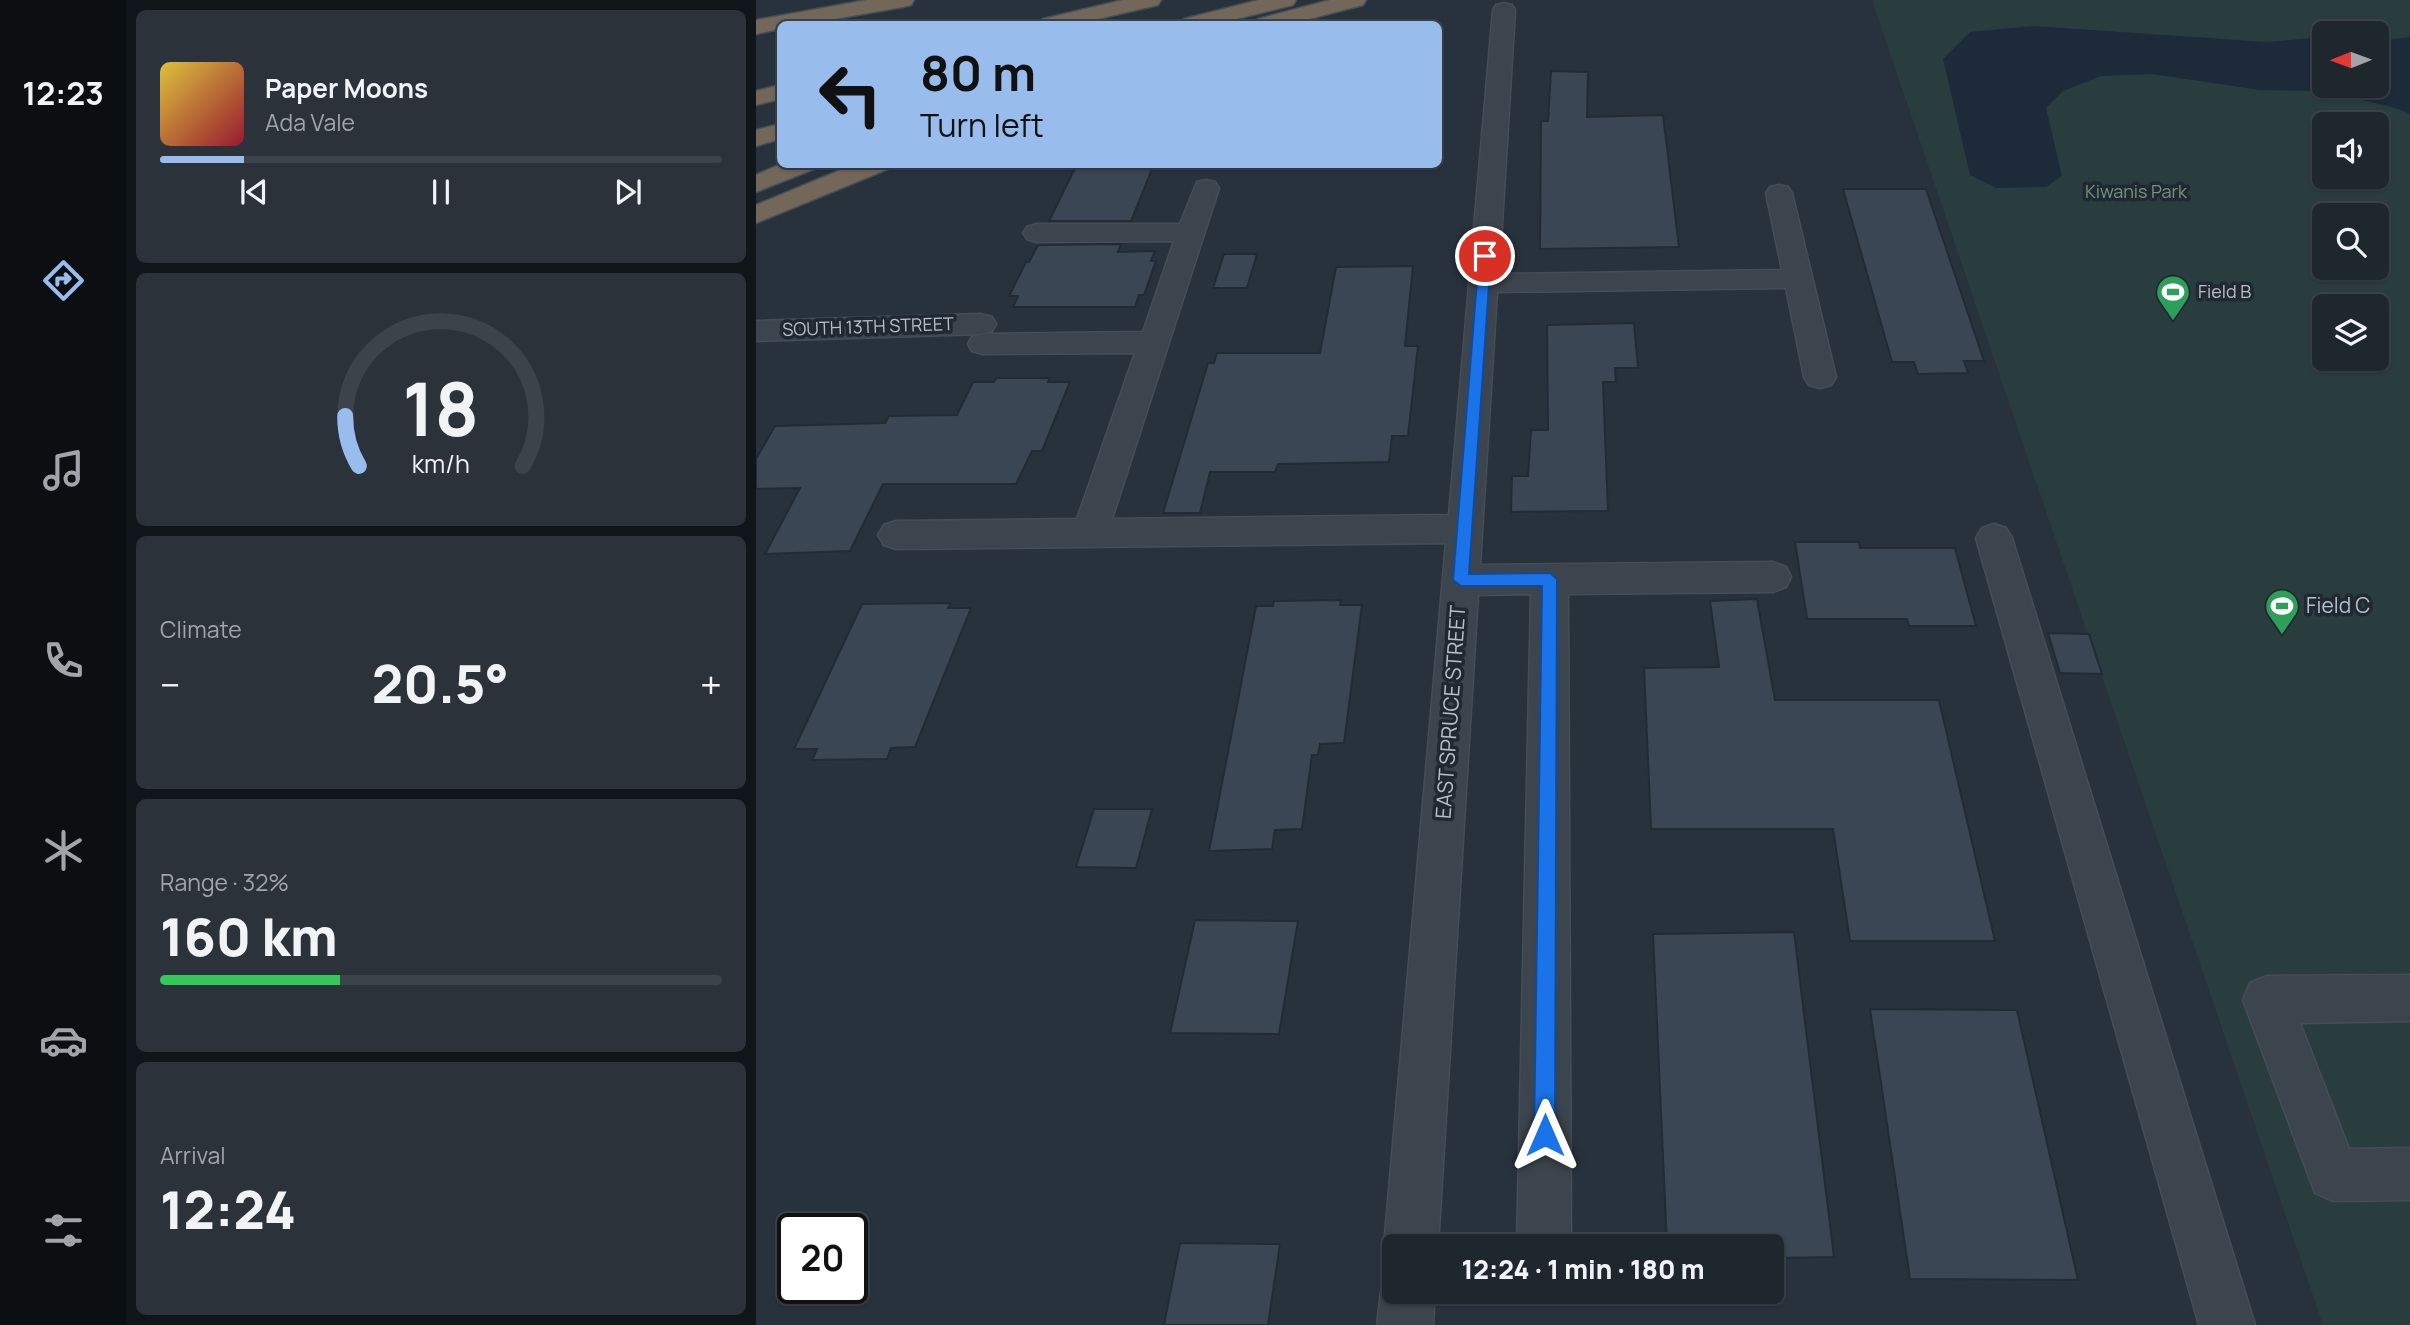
<!DOCTYPE html>
<html lang="en">
<head>
<meta charset="utf-8">
<style>
	body { margin:0; font-family:Manrope,sans-serif; background:#2b323a; color:#f1f3f6; height:100vh; display:flex; flex-direction:column; font-size:26px; white-space:nowrap }
	* { box-sizing:border-box; margin:0 }
	p { font-size:23px; color:#a1a5aa }
	.icon { flex:none; width:38px; height:38px; fill:none; stroke:currentColor; stroke-width:2; stroke-linecap:round; stroke-linejoin:round }
	.map { position:relative; flex:1; overflow:hidden }
	.details { display:flex; flex-direction:column; gap:10px; padding:10px; background:#101519; width:630px }
	.details>* { flex:none }
	.hud { position:absolute; left:21px; top:21px; width:665px; height:147px; border-radius:10px; box-shadow:0 2px 5px #0004,0 0 0 2px #3c434a; background:#98bded; color:#111; overflow:hidden }
	.needle { width:46px; rotate:269deg }
	.fabs { position:absolute; left:1556px; top:21px; display:grid; gap:14px }
	.fabs a { display:grid; place-items:center; width:77px; height:77px; border-radius:10px; background:#1e262e; box-shadow:0 2px 5px #0004,0 0 0 2px #3c434a; font-size:35px }
	.speed { position:absolute; left:21px; top:1213px; display:flex; gap:14px; font-size:35px; font-weight:700; text-align:center }
	.speed>* { display:grid; place-content:center; width:91px; height:91px; border-radius:50%; background:#1e262e; box-shadow:0 2px 5px #0004,0 0 0 2px #3c434a; line-height:1 }
	.speed .limit { border:4px solid #111; border-radius:10px; background:#fff; color:#111 }
	.pin { position:absolute; display:grid; place-items:center; width:60px; height:60px; color:#fff; margin:-30px; border:4px solid #fff; border-radius:50%; box-shadow:0 2px 7px #0007 }
	.me { position:absolute; width:77px; margin:-38px; rotate:0deg; stroke-linejoin:round; filter:drop-shadow(0 0 5px #0008) }
	.turn { display:flex; align-items:center; gap:24px; height:147px; padding:0 28px; font-size:32px }
	.turn .icon { width:91px; height:91px; stroke-width:2.5 }
	.turn b { display:block; font-size:49px; line-height:60px }
	.big { font-size:52px; font-weight:800; line-height:1.1 }
	.details .card { flex:1; display:flex; flex-direction:column; justify-content:center; gap:10px; min-width:0; padding:0 24px; border-radius:10px; background:#2b323a }
	.details .dial { align-items:center; gap:0 }
	.dial svg { height:182px; overflow:visible; fill:none; stroke:#3c434a; stroke-width:7; stroke-linecap:round; text-anchor:middle }
	.dial text { fill:#f1f3f6; stroke:none }
	.song { display:flex; align-items:center; gap:21px }
	.cover { width:84px; height:84px; border-radius:10px; background:linear-gradient(135deg,hsl(50 70% 55%),hsl(350 70% 35%)) }
	.played { height:7px; border-radius:4px; background:linear-gradient(90deg,#98bded 15%,#3c434a 15%) }
	.keys { display:flex; justify-content:space-around; direction:ltr }
	.heat { display:flex; justify-content:space-between; align-items:center; font-size:38px; direction:ltr }
	.charge { height:10px; border-radius:5px; background:linear-gradient(90deg,#34c759 32%,#3c434a 0) }
	.trip { position:absolute; left:626px; top:1234px; width:402px; height:70px; border-radius:10px; background:#1e262e; box-shadow:0 2px 5px #0004,0 0 0 2px #3c434a; font-weight:800; line-height:70px; text-align:center }
	main { display:flex; flex:1; min-height:0 }
	.menu { display:flex; flex-direction:column; width:126px; justify-content:space-around; align-items:center; background:#0c0f12; color:#a1a5aa }
	.menu .icon { width:49px; height:49px }
	.menu .current { color:#98bded }
	.menu b { font-size:32px; color:#f1f3f6 }
	.map>svg:first-child { display:block }
</style>
</head>
<body>
<main>
<nav class="menu">
<b>12:23</b>
<svg class="icon current" aria-label="directions" viewBox="0 0 24 24"><path d="M12 3l9 9-9 9-9-9zM9 14v-3h6M13 9l2 2-2 2"/></svg>
<svg class="icon" aria-label="music" viewBox="0 0 24 24"><path d="M9 18V5l10-2v13"/><circle cx="6" cy="18" r="3"/><circle cx="16" cy="16" r="3"/></svg>
<svg class="icon" aria-label="phone" viewBox="0 0 24 24"><path d="M5 4h4l2 5-3 2q2 4 5 5l2-3 5 2v4C11 20 4 13 5 4z"/></svg>
<svg class="icon" aria-label="climate" viewBox="0 0 24 24"><path d="M12 3v18M4 7l16 10M4 17L20 7"/></svg>
<svg class="icon" aria-label="car" viewBox="0 0 24 24"><path d="M5 17H2v-5l4-1 3-4h7l3 4 3 1v5h-3M9 17h6M6 11h13"/><circle cx="7" cy="17" r="2"/><circle cx="17" cy="17" r="2"/></svg>
<svg class="icon" aria-label="filters" viewBox="0 0 24 24"><path d="M4 7h16M4 17h16"/><circle cx="9" cy="7" r="2"/><circle cx="15" cy="17" r="2"/></svg>
</nav>
<section class="details">
<div class="card">
<div class="song"><i class="cover"></i><div><b>Paper Moons</b><p>Ada Vale</p></div></div>
<div class="played"></div>
<div class="keys"><svg class="icon" aria-label="previous" viewBox="0 0 24 24"><path d="M18 5L8 12l10 7zM5 5v14"/></svg><svg class="icon" aria-label="pause" viewBox="0 0 24 24"><path d="M8 5v14M16 5v14"/></svg><svg class="icon" aria-label="next" viewBox="0 0 24 24"><path d="M6 5l10 7-10 7zM19 5v14"/></svg></div>
</div>
<div class="card dial"><svg viewBox="0 0 100 80">
<path d="M14 69A42 42 0 1 1 86 69"/>
<path d="M14 69A42 42 0 0 1 8 47" stroke="#98bded"/>
<text x="50" y="56" font-size="32" font-weight="700">18</text>
<text x="50" y="72" font-size="11">km/h</text>
</svg></div>
<div class="card"><p>Climate</p>
<div class="heat"><a>−</a><b class="big">20.5°</b><a>+</a></div>
</div>
<div class="card"><p>Range · 32%</p><b class="big">160 km</b><div class="charge"></div></div>
<div class="card"><p>Arrival</p><b class="big">12:24</b></div>
</section>
<div class="map">
<svg width="1654" height="1325" viewBox="0 0 1654 1325">
	<rect width="100%" height="100%" fill="#28323d"/>
	<path fill="#2a3d3e" fill-rule="evenodd" d="M1116,0H1654V1325H1567ZM1568,33H1620V86H1568ZM1568,124H1620V177H1568ZM1568,215H1620V268H1568ZM1568,306H1620V359H1568Z"/>
	<path fill="#1c2a3a" d="M1277,26L1511,42L1568,37V86H1620L1621,41L1654,37V114L1643,109L1571,91L1504,90L1396,74L1345,76L1307,91L1290,108L1306,176L1290,187L1240,188L1214,175L1187,59L1214,32Z"/>
	<path fill="#3a4653" stroke="#222b34" stroke-width="2" d="M795,71L832,72L831,117L907,115L923,247L784,249L785,121H792Z
		M321,164H398L375,221H293Z
		M1087,189H1170L1228,361H1208L1212,373L1162,374L1158,362H1136Z
		M365,244L362,252L399,251L395,261H400L388,295H383L379,307H257L262,296H253L270,262H273L282,245Z
		M468,254H501L491,288H457Z
		M657,266L649,346H662L652,436H636L633,462L522,464L519,472H454L444,513H407L452,363H458L461,353H564L580,267Z
		M878,323L882,368H859L860,382H847L852,511L755,512L756,476H772L775,430H792L791,325Z
		M240,378H294L292,382H314L286,451H276L260,484H127L94,551L9,554L44,488L0,489V459L19,426L129,423L133,416L201,415L217,382H238Z
		M1039,542H1103L1104,548H1199L1220,626H1153L1151,619H1051Z
		M1001,599L1019,700H1183L1239,941H1094L1077,829H895L888,668L963,667L954,601Z
		M585,600L584,605H606L588,743L564,744L562,755H556L546,829L519,830L516,849L453,851L500,606H517L518,601Z
		M195,603L192,608H215L159,747L135,748L131,759L56,760L61,749H38L106,604Z
		M1292,633L1333,634L1346,674L1304,673Z
		M338,809H396L380,868L320,867Z
		M439,920L542,921L523,1034L414,1033Z
		M1038,932L1078,1257L1017,1258V1246H911L897,934Z
		M1114,1009L1261,1010L1322,1280L1154,1279Z
		M424,1243L524,1244L512,1325H408Z"/>
	<g fill="none" stroke-linecap="round" stroke-linejoin="round">
		<g stroke="#454d56" stroke-width="3">
			<path id="minor" d="M748,3L756,5L759,10L743,274L1026,270L1010,193L1014,187L1023,185L1032,187L1036,193L1080,377L1075,385L1064,388L1053,385L1048,377L1030,288L741,292L724,565L1017,562L1030,567L1035,577L1030,587L1017,592L812,594L815,1246H761L775,594L722,595L682,1246H639V1266L628,1246L690,543L140,549L128,545L122,535L128,525L140,521L321,519L379,353L227,354L216,351L212,344L216,337L227,334L387,332L418,241L281,242L271,239L267,233L271,227L281,224H424L441,182L450,180L459,182L463,188L356,519L693,515L737,10L740,5Z
				M225,314L236,317L240,324L236,331L225,334L0,341V321Z
				M1238,524L1250,528L1256,538L1499,1325H1443L1220,538L1226,528Z
				M1654,975V1021L1544,1023L1593,1149L1654,1148V1200L1577,1201L1559,1193L1487,1000L1494,983L1511,976Z
				M639,1270V1292H679L677,1325H621L625,1292L633,1273Z"/>
		</g>
		<g stroke="#464f58" stroke-width="3">
			<path id="highway" d="M111,0H158L155,5L147,7L50,24H24V29L0,34V20Z
				M367,0H405L402,5L320,24H284L287,19Z
				M503,0H540L537,5L460,24H425L428,19Z
				M574,0H610L607,5L534,24H499L502,19Z
				M24,85V99L0,105V91Z
				M24,124V139L0,146V130Z
				M25,164H62L58,169L0,192V175Z
				M99,164H136L132,169L0,223V205Z"/>
		</g>
		<use href="#minor" fill="#3c444d" fill-rule="evenodd"/>
		<use href="#highway" fill="#726759" fill-rule="evenodd"/>
	</g>
	<path fill="#1a73e8" stroke="#114b97" stroke-width="2" d="M729,252L735,256L713,574L794,573L801,579L799,1135L796,1142L789,1145L782,1142L778,1135L786,586H705L697,580L723,256Z"/>
	<defs>
		<g id="stadium-pin" transform="scale(1.75)"><path d="M0 17L-7.5 6A9.5 9.5 0 1 1 7.5 6Z" fill="#2e9e5b" stroke="#202932"/><path d="M0-5a6.5 5 0 1 0 0 10a6.5 5 0 1 0 0-10ZM-3.5-1.8h7v3.6h-7Z" fill="#fff"/></g>
	</defs>
	<g fill-rule="evenodd">
		<use href="#stadium-pin" x="1417" y="292"/>
		<use href="#stadium-pin" x="1526" y="606"/>
	</g>
	<g text-anchor="middle" stroke-width="7" stroke-linejoin="round" paint-order="stroke">
		<g font-size="18" fill="#729678" stroke="#202932">
			<text x="1380" y="198">Kiwanis Park</text>
		</g>
		<g font-size="18" fill="#b8bfc8" stroke="#202932" text-anchor="start">
			<text x="1442" y="298">Field B</text>
		</g>
		<g font-size="18" fill="#b8bfc8" stroke="#202932">
			<text transform="translate(112 327) rotate(-2)" y="6">SOUTH 13TH STREET</text>
		</g>
		<g font-size="21" fill="#b8bfc8" stroke="#202932" text-anchor="start">
			<text x="1550" y="613">Field C</text>
		</g>
		<g font-size="21" fill="#b8bfc8" stroke="#202932">
			<text transform="translate(695 712) rotate(-86)" y="7">EAST SPRUCE STREET</text>
		</g>
	</g>
</svg>
<div class="fabs">
<a><svg class="needle" viewBox="-14 -14 28 28"><path d="M0-13l5 13h-10z" fill="#e53935"/><path d="M0 13l5-13h-10z" fill="#a1a5aa"/></svg></a>
<a><svg class="icon" aria-label="sound" viewBox="0 0 24 24"><path d="M4 9h4l5-4v14l-5-4H4zM17 9q2 3 0 6"/></svg></a>
<a><svg class="icon" aria-label="search" viewBox="0 0 24 24"><circle cx="10" cy="10" r="6"/><path d="M15 15l6 6"/></svg></a>
<a><svg class="icon" aria-label="layers" viewBox="0 0 24 24"><path d="M12 4l9 5-9 5-9-5zM3 14l9 5 9-5"/></svg></a>
</div>
<div class="speed"><div class="limit">20</div></div>
<div class="pin" style="left:729px;top:256px;background:#d93025"><svg class="icon" aria-label="arrive" viewBox="0 0 24 24"><path d="M6 21V4h12l-3 4 3 4H6"/></svg></div>
<svg class="me" style="left:789px;top:1135px" viewBox="-20 -20 40 40"><path d="M0-17L14 15 0 8-14 15z" fill="#1a73e8" stroke="#fff" stroke-width="4"/></svg>
<div class="trip">12:24 · 1 min · 180 m</div>
<div class="hud">
<div class="turn"><svg class="icon" aria-label="left" viewBox="0 0 24 24"><path d="M17 20v-9H6M10 6l-5 5 5 5"/></svg><div><b>80 m</b>Turn left</div></div>
</div>
</div>
</main>
</body>
</html>
